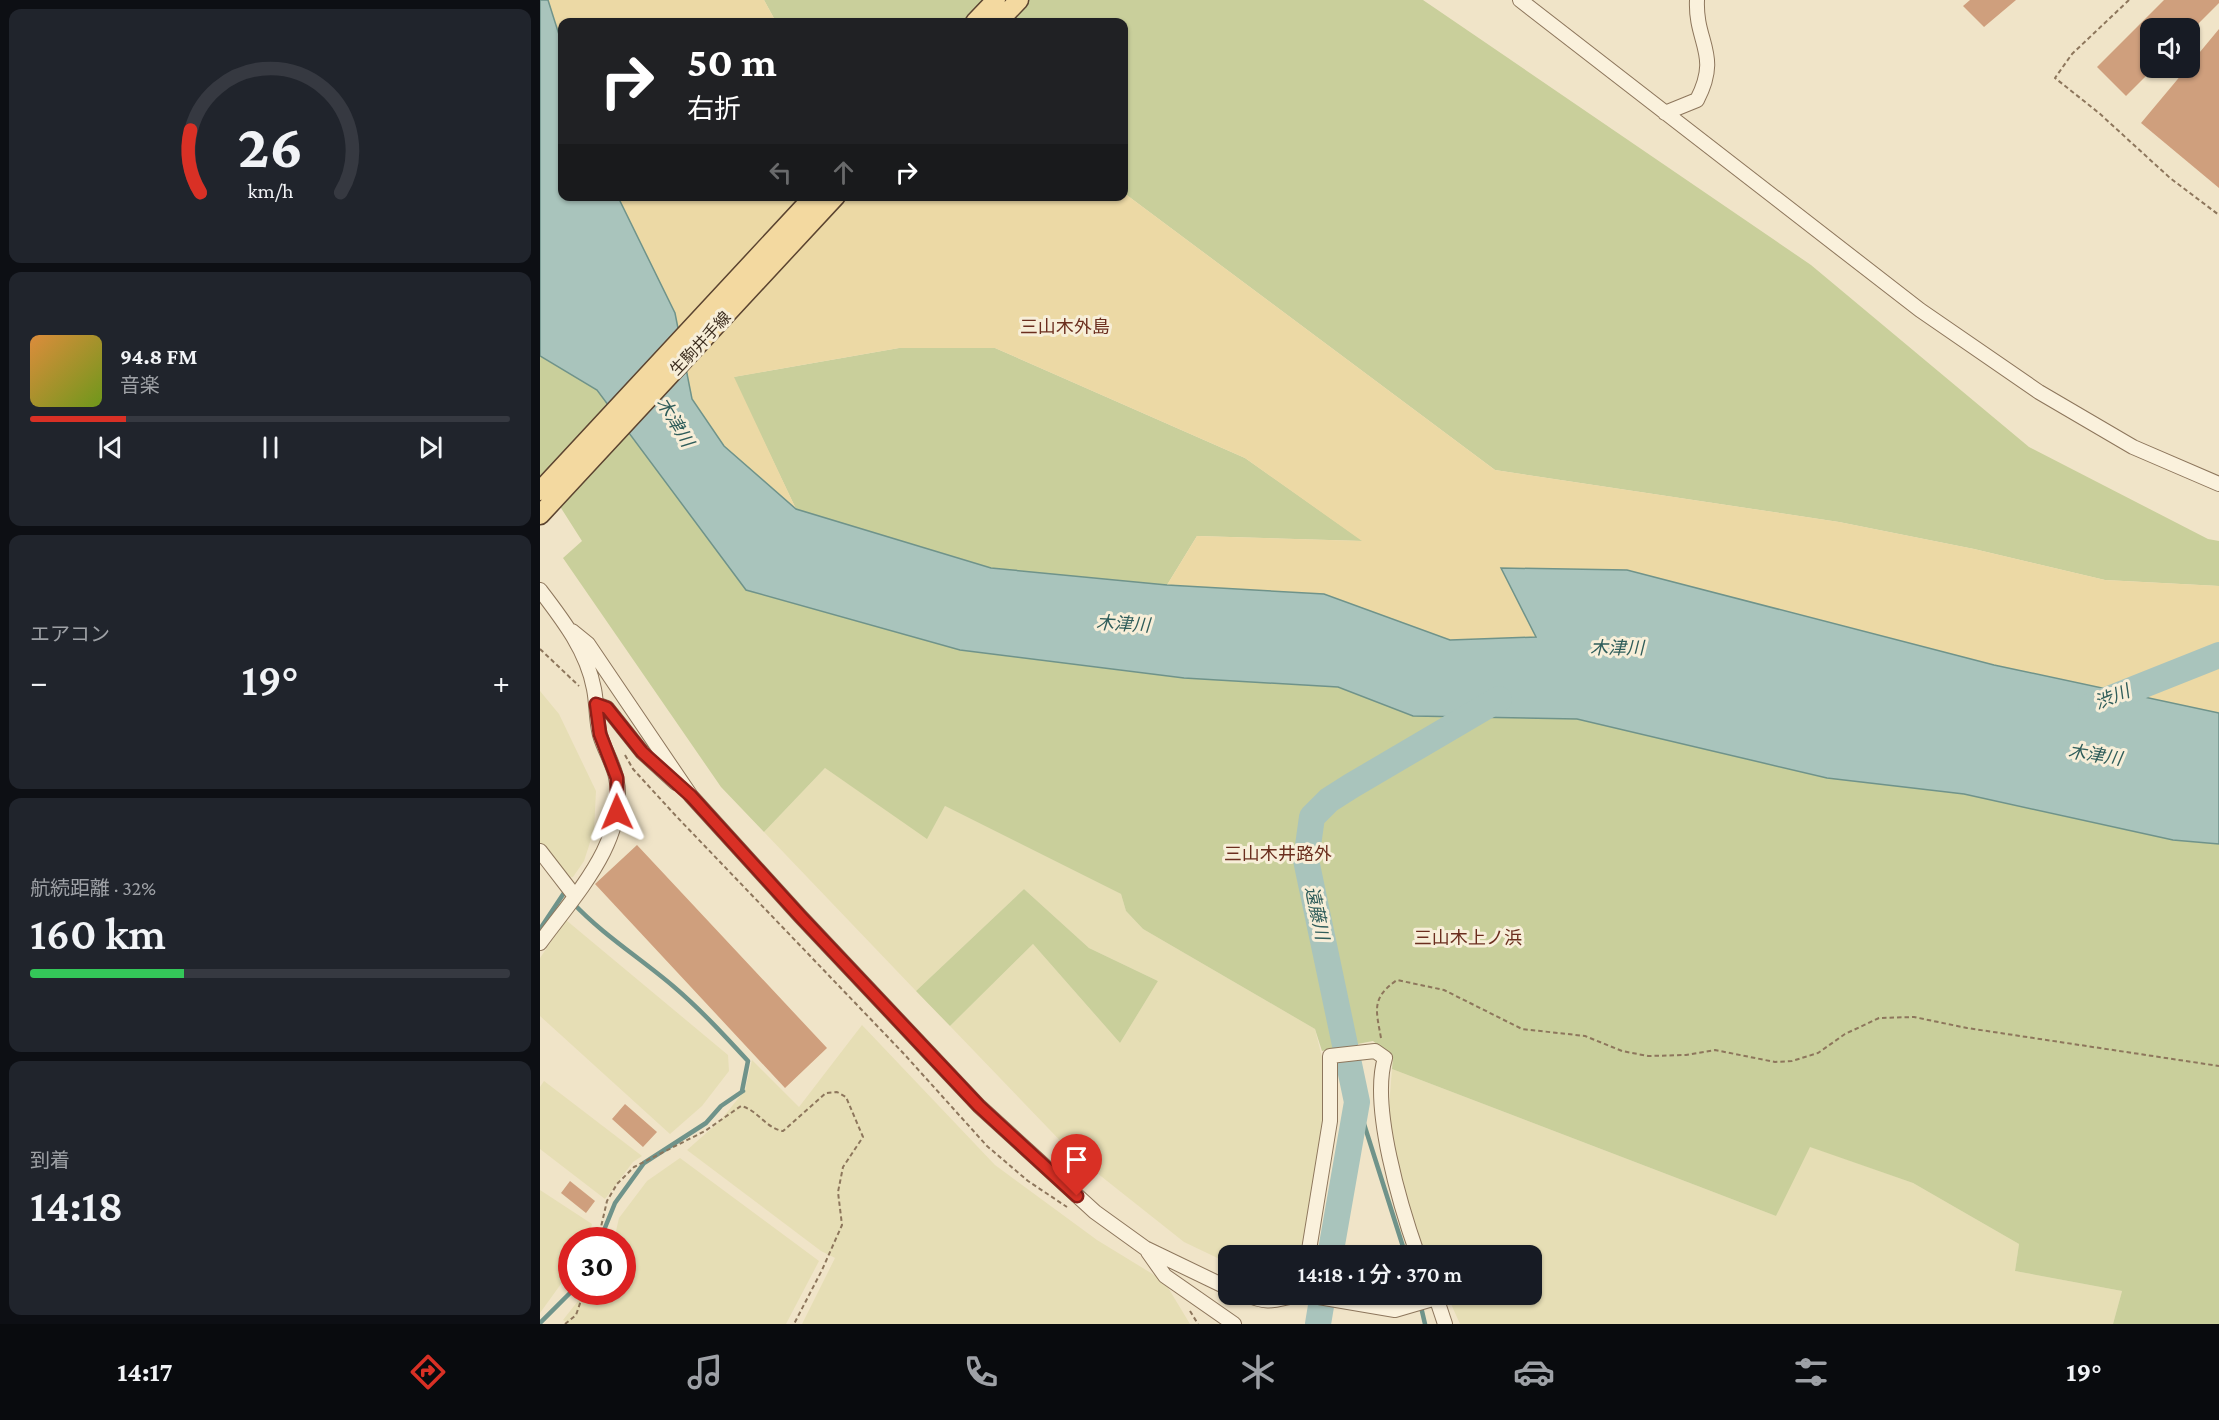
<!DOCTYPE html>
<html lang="ja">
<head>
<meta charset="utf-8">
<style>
	body { margin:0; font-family:"Crimson Pro","Noto Sans JP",serif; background:#20242c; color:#f1f3f6; height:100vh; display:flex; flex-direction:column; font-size:22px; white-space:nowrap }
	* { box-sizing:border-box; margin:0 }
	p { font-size:20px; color:#9ea1a6 }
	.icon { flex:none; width:33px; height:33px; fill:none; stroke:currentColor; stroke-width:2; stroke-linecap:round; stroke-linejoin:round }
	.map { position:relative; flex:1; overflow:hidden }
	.side { display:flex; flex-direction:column; gap:9px; padding:9px; background:#0d0f14; width:540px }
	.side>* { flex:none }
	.hud { position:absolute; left:18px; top:18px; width:570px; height:183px; border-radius:12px; box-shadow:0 2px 4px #0004; background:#202124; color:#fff; overflow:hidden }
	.buttons { position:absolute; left:1600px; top:18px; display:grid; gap:12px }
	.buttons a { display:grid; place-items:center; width:60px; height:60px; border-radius:12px; background:#171b24; box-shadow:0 2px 4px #0004; font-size:30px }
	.speed { position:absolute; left:18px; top:1227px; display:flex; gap:12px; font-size:30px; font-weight:700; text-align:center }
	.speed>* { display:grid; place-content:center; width:78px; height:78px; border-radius:50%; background:#171b24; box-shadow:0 2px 4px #0004; line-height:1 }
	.speed .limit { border:9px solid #d22; background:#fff; color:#111 }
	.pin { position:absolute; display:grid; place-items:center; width:51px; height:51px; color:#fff; margin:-62px -26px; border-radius:50% 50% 50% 0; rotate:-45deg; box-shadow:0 0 6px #0007 }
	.pin .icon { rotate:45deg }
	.me { position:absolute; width:66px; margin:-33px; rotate:359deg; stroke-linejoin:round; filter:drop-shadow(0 0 4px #0008) }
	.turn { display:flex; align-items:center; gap:21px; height:126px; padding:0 30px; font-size:27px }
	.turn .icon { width:78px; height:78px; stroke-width:2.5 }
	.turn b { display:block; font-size:42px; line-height:51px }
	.lanes { display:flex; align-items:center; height:57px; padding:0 30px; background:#0003; justify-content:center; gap:30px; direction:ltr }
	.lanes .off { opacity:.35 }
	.big { font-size:45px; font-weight:600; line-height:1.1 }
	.side .card { flex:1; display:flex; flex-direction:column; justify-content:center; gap:9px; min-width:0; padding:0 21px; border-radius:12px; background:#20242c }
	.side .dial { align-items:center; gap:0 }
	.dial svg { height:156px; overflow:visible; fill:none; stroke:#363941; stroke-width:7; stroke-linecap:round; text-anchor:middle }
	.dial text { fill:#f1f3f6; stroke:none }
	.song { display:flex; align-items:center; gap:18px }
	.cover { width:72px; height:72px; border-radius:9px; background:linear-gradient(135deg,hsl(30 70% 55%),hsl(80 70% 35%)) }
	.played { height:6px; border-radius:3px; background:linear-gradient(90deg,#d93025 20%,#363941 20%) }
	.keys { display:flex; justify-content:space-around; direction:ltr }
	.heat { display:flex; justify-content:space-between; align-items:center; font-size:33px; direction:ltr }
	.charge { height:9px; border-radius:4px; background:linear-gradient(90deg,#34c759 32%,#363941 0) }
	.trip { position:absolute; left:678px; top:1245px; width:324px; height:60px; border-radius:12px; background:#171b24; box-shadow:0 2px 4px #0004; font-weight:600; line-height:60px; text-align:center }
	.tabs { display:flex; height:96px; justify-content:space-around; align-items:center; background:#090b0e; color:#9ea1a6 }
	.tabs .icon { width:42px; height:42px }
	.tabs .active { color:#d93025 }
	.tabs b { font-size:27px; color:#f1f3f6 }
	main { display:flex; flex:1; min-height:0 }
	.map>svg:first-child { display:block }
</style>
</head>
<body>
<main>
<section class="side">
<div class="card dial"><svg viewBox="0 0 100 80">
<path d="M14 69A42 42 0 1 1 86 69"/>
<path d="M14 69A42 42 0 0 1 9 37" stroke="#d93025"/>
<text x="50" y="56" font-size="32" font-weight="700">26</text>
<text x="50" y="72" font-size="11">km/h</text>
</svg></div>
<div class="card">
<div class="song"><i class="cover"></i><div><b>94.8 FM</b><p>音楽</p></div></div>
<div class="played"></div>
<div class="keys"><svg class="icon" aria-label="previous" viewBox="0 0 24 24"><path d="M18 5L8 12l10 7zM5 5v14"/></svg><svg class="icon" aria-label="pause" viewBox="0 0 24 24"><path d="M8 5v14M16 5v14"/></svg><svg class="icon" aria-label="next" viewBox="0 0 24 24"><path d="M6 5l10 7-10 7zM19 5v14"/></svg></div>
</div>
<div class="card"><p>エアコン</p>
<div class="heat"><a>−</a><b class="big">19°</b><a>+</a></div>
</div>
<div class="card"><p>航続距離 · 32%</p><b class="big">160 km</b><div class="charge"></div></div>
<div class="card"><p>到着</p><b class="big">14:18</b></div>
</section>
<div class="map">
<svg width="1679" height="1324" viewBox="0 0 1679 1324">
	<rect width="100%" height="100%" fill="#f0e4c8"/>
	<path fill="#e6deb5" d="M0,691L19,714L56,791L54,830L44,861L33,877L24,878L0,846Z
		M285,768L387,838L405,806L581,894L586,911L603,929L775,1029L788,1082L786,1122L762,1255L688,1256V1263L644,1242L533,1154L410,1026L493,944L580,1043L618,981L549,948L484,889L376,991L224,832Z
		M26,920L188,1055L189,1071L162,1106L130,1134L0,1016V958Z
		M322,1025L455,1165L557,1240L624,1281L650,1324H262L295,1258L281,1251L147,1150L180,1121L205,1090L212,1060L259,1107Z
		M852,1069L1236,1216L1269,1146L1373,1183L1479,1244L1475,1271L1582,1291L1573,1324H920L907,1295L992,1294V1256L885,1255L857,1169L850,1134L849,1107Z
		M4,1081L102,1156L93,1162L65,1199L0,1149V1087Z
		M140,1158L279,1261L246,1324H29L23,1320L45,1292H82V1240H74L79,1218L107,1181Z
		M0,1190L52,1224L48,1240H32L31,1270L0,1313Z"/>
	<path fill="#c9cf9b" d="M224,0H883L1271,265L1489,447L1668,539L1679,541V586L1565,580L1434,549L1299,522L955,470L584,193V22H236Z
		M359,348H455L705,458L823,541L657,536L627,585L451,568L256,509L193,377Z
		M0,356L57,390L206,590L420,650L644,678L798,687L873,716L1037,719L1287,778L1424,794L1633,840L1679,844V1324H1573L1582,1291L1475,1271L1479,1244L1373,1183L1270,1147L1236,1216L852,1069L853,1058L833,1041L782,1051L775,1029L603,929L586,911L581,894L405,806L387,839L285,768L224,832L181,787L23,558L42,541L0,475Z
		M484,889L549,948L618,981L580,1043L493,944L410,1026L376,991Z"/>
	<path fill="#ecd9a5" d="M8,0H224L236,22H22V44Z
		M584,193L955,470L1299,522L1434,549L1565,580L1679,586V713L1454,665L1087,570L962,568L996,637L910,640L784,594L627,585L657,536L822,541L705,458L455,348H359L194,377L256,509L184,446L152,399L135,313L78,197L584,196Z"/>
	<path fill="#a9c4bc" stroke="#6f938a" stroke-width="1.5" d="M0,0H8L22,44V196L78,197L135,313L152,399L184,446L256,509L451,568L627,585L784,594L910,640L996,637L961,568L1087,570L1454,665L1679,713V844L1633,840L1424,794L1287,778L1037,719L873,716L798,687L644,678L420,650L206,590L57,390L0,356Z"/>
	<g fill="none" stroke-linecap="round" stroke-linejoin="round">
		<path stroke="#6f938a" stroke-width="4.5" d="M33,903C62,934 100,958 133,986C160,1009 184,1035 208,1061L202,1091
			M0,929L24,893
			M817,1102L866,1256
			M60,1240L75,1203L104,1163L166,1123L181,1106L203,1091
			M878,1294L885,1324
			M0,1323L32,1291"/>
		<path stroke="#a9c4bc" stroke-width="26" d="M1551,706L1679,655
			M790,1256L817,1102L766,860L772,817L789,800L811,786L959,699
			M778,1324L783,1294"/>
	</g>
	<path fill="#cf9f7d" d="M1430,0H1476L1444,27L1423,6Z
		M1624,0H1679V3L1654,28H1611V71L1586,96L1557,67Z
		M1679,29V188L1601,123L1647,68H1650V64Z
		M97,845L287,1048L245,1088L55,884Z
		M85,1104L117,1132L103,1147L72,1119Z
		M30,1181L55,1201L46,1213L21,1193Z"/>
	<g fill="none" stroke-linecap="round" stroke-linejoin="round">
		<g stroke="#8d765c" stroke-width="16">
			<path id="minor" d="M980,0L1380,310L1499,392L1593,447L1679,484
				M1125,113L1157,100C1181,54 1155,43 1157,0
				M0,590C23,620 47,651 54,689C57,704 56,720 60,735C64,749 73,763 76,777C90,839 33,897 0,943
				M32,631L48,644L151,796L260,916L439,1106L555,1212L605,1248L688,1288
				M56,704L67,708L102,752L136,783
				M0,851L34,895
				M608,1252L625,1276L694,1324
				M768,1256L790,1121V1056L835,1051L845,1058C830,1106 861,1208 878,1256
				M704,1294C737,1308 738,1295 767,1295L855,1310L896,1298
				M895,1294L905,1324"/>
		</g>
		<g stroke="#5b4430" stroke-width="21">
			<path id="major" d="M435,22L456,0
				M458,22L479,0
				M0,491L274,196
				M0,515L296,196"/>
		</g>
		<path stroke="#8d765c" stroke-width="2" stroke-dasharray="4.5 3" stroke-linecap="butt" d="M1589,0L1532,54L1515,78L1559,113L1630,178L1679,215
			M0,649L39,686
			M85,755L93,769L136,816L365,1055L447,1146L488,1181L527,1207
			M841,1038C836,1010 831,998 857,980L904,990L982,1029L1045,1036L1082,1051L1108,1056L1146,1055L1175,1050L1235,1062L1252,1061L1278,1053L1305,1034L1339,1018L1374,1017L1427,1028L1679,1066
			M58,1240L67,1201L77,1184L94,1167L165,1131L201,1106C218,1110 225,1128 243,1131L286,1093L297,1092L306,1097L323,1137L303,1167L298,1192L302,1225L282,1270L254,1324
			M650,1311L658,1324
			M25,1324L36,1315L44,1292"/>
		<use href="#minor" stroke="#faf1dc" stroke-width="14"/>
		<use href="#major" stroke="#f3d9a0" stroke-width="18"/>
	</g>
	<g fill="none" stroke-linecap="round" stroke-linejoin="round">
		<g stroke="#8d1f18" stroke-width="15">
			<path id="route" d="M77,812V778L60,734L56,704L67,708L102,752L151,796L260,916L439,1106L537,1196"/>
		</g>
		<use href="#route" stroke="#d93025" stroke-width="10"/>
	</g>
	<g text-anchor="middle" stroke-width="6" stroke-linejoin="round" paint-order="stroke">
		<g font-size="16" fill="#3d2e20" stroke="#f7eed8">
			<text transform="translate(160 343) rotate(-47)" y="6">生駒井手線</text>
		</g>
		<g font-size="18" fill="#6b2e1e" stroke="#f7eed8">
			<text x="525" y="333">三山木外島</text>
			<text x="738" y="860">三山木井路外</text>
			<text x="928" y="944">三山木上ノ浜</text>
		</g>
		<g font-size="18" font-style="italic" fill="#2f5d5a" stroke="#f7eed8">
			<text transform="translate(135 422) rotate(59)" y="6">木津川</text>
			<text transform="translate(583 624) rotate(3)" y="6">木津川</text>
			<text x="1077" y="654">木津川</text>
			<text transform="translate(1572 697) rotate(-22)" y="6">渋川</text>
			<text transform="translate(1555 755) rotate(9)" y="6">木津川</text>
			<text transform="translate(777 913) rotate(78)" y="6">遠藤川</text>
		</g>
	</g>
</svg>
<div class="buttons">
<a><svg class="icon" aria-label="sound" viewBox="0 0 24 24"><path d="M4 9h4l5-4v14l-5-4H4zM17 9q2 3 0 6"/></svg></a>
</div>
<div class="speed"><div class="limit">30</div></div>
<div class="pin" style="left:537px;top:1196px;background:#d93025"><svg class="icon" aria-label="arrive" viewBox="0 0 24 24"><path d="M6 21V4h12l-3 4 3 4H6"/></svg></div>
<svg class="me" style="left:77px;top:812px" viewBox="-20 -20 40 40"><path d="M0-17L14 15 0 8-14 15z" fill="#d93025" stroke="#fff" stroke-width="4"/></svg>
<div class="trip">14:18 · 1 分 · 370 m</div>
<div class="hud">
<div class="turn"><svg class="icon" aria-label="right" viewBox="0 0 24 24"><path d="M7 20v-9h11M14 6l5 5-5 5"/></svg><div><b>50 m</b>右折</div></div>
<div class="lanes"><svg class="icon off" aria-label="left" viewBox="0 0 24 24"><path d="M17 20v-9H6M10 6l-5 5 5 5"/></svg><svg class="icon off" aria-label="ahead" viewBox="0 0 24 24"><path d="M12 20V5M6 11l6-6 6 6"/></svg><svg class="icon" aria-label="right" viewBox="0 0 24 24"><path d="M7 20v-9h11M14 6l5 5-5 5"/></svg></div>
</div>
</div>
</main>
<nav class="tabs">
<b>14:17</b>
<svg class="icon active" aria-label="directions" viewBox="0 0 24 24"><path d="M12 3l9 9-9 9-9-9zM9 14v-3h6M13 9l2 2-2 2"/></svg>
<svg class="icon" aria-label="music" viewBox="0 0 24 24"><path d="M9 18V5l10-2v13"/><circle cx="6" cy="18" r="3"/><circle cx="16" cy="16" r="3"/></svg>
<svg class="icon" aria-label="phone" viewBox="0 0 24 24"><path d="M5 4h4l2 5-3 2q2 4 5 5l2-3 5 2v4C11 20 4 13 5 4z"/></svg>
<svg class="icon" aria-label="climate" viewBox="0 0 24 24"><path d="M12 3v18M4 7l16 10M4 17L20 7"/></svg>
<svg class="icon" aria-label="car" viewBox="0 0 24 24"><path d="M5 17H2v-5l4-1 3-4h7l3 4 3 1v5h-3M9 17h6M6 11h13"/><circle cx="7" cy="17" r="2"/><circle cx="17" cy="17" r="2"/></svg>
<svg class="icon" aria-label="filters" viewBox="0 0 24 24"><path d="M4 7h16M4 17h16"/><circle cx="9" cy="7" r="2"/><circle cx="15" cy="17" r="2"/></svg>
<b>19°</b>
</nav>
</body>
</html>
